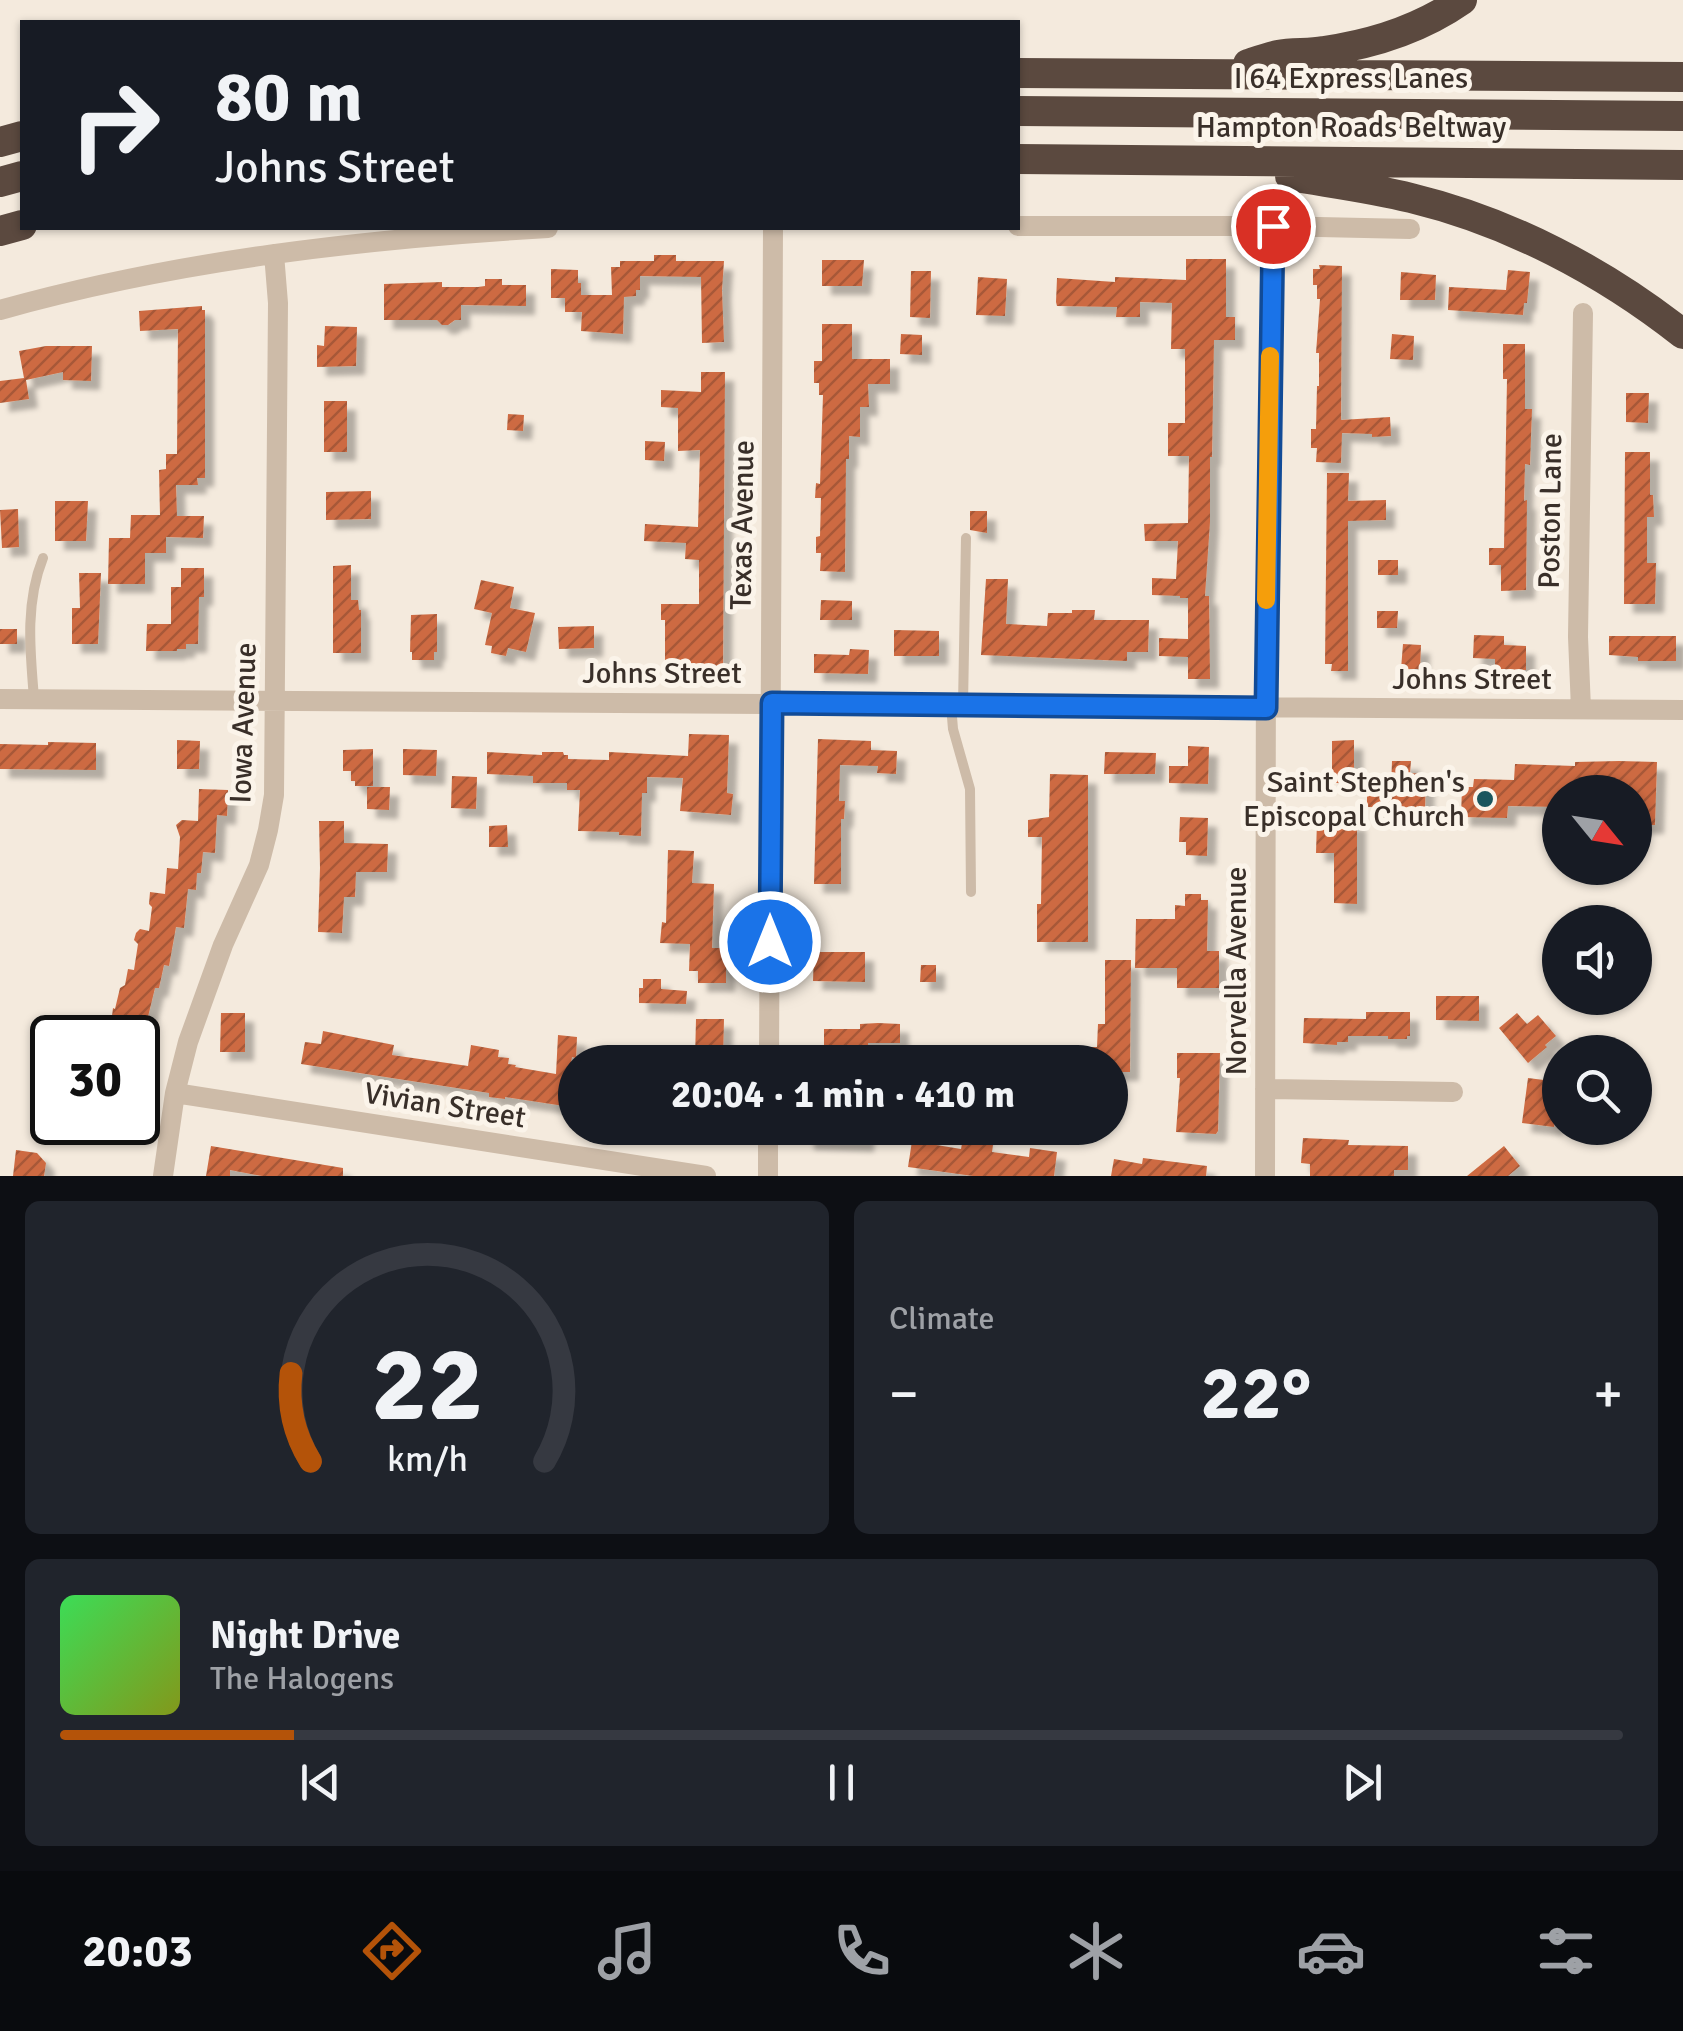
<!DOCTYPE html>
<html lang="en">
<head>
<meta charset="utf-8">
<style>
	body { margin:0; font-family:Signika,sans-serif; background:#20242c; color:#f1f3f6; height:100vh; display:flex; flex-direction:column; font-size:38px; white-space:nowrap }
	* { box-sizing:border-box; margin:0 }
	p { font-size:32px; color:#9ea1a6 }
	.icon { flex:none; width:55px; height:55px; fill:none; stroke:currentColor; stroke-width:2; stroke-linecap:round; stroke-linejoin:round }
	.map { position:relative; height:1176px; overflow:hidden }
	.details { display:flex; flex-direction:column; gap:25px; padding:25px; background:#0d0f14; flex:1 }
	.details>* { flex:none }
	.banner { position:absolute; left:20px; top:20px; width:1000px; height:210px; border-radius:0px; box-shadow:0 2px 8px #0004; background:#171b24; color:#f1f3f6; overflow:hidden }
	.needle { width:65px; rotate:120deg }
	.fabs { position:absolute; left:1542px; top:775px; display:grid; gap:20px }
	.fabs a { display:grid; place-items:center; width:110px; height:110px; border-radius:50%; background:#171b24; box-shadow:0 2px 8px #0004; font-size:50px }
	.speed { position:absolute; left:30px; top:1015px; display:flex; gap:20px; font-size:50px; font-weight:700; text-align:center }
	.speed>* { display:grid; place-content:center; width:130px; height:130px; border-radius:50%; background:#171b24; box-shadow:0 2px 8px #0004; line-height:1 }
	.speed .limit { border:5px solid #111; border-radius:15px; background:#fff; color:#111 }
	.pin { position:absolute; display:grid; place-items:center; width:85px; height:85px; color:#fff; margin:-42px; border:5px solid #fff; border-radius:50%; box-shadow:0 2px 10px #0007 }
	.me { position:absolute; width:110px; margin:-55px; rotate:0deg; stroke-linejoin:round; filter:drop-shadow(0 0 8px #0008) }
	.turn { display:flex; align-items:center; gap:35px; height:210px; padding:0 30px; font-size:45px }
	.turn .icon { width:130px; height:130px; stroke-width:2.5 }
	.turn b { display:block; font-size:70px; line-height:85px }
	.big { font-size:75px; font-weight:700; line-height:1.1 }
	.details .card { flex:1; display:flex; flex-direction:column; justify-content:center; gap:15px; min-width:0; padding:0 35px; border-radius:15px; background:#20242c }
	.details .dial { align-items:center; gap:0 }
	.dial svg { height:260px; overflow:visible; fill:none; stroke:#363941; stroke-width:7; stroke-linecap:round; text-anchor:middle }
	.dial text { fill:#f1f3f6; stroke:none }
	.song { display:flex; align-items:center; gap:30px }
	.cover { width:120px; height:120px; border-radius:15px; background:linear-gradient(135deg,hsl(130 70% 55%),hsl(70 70% 35%)) }
	.played { height:10px; border-radius:5px; background:linear-gradient(90deg,#b45309 15%,#363941 15%) }
	.keys { display:flex; justify-content:space-around; direction:ltr }
	.heat { display:flex; justify-content:space-between; align-items:center; font-size:55px; direction:ltr }
	.details .tiles { flex:1; display:grid; gap:25px; grid-template-columns:1fr 1fr }
	.card:last-child { grid-column:span 2 }
	.trip { position:absolute; left:558px; top:1045px; width:570px; height:100px; border-radius:50px; background:#171b24; box-shadow:0 2px 8px #0004; font-weight:700; line-height:100px; text-align:center }
	.dock { display:flex; height:160px; justify-content:space-around; align-items:center; background:#090b0e; color:#9ea1a6 }
	.dock .icon { width:70px; height:70px }
	.dock .active { color:#b45309 }
	.dock b { font-size:45px; color:#f1f3f6 }
	.map>svg:first-child { display:block }
</style>
</head>
<body>
<div class="map">
<svg width="1683" height="1176" viewBox="0 0 1683 1176">
	<defs>
		<pattern id="building-hatch" width="6" height="6" patternUnits="userSpaceOnUse" patternTransform="scale(2.5)"><rect width="6" height="6" fill="#cd6b42"/><path d="M-1 1l2-2M0 6l6-6M5 7l2-2" fill="none" stroke="#a75837"/></pattern>
		<filter id="shadow"><feDropShadow dx="9" dy="9" stdDeviation="2.5" flood-color="#0004"/></filter>
	</defs>
	<rect width="100%" height="100%" fill="#f4eadd"/>
	<path fill="url(#building-hatch)" filter="url(#shadow)" d="M654,255H676V261H724L722,290L724,342L702,343L701,277L640,276V290H636V296L624,297L623,334L581,331L582,312H565V298H551V269L578,270V283H581V295H612L611,267H620V261H654Z
		M1186,259H1226V317H1235V340H1214L1212,457H1210V522L1205,596H1209L1210,679H1188V657L1159,656V638L1188,639V598H1180V596L1152,595V578L1176,579L1178,541H1145L1144,524L1188,523L1189,456H1168V423H1185V349H1171L1172,303L1140,302V317H1116L1117,307L1057,306L1056,302L1057,278L1115,282V277L1186,280Z
		M822,260H864L862,286H822Z
		M1319,265L1342,266L1341,420L1390,417L1391,436L1372,437V434L1342,433L1341,463L1316,462L1317,448H1311V429H1316L1317,386H1319V353H1316L1320,299H1317V285H1313V269H1320Z
		M1508,270L1530,272L1527,303H1524L1523,315L1448,310L1449,287L1506,290Z
		M911,271H931L930,318L910,317Z
		M1401,272L1436,275L1435,300H1400Z
		M978,277L1007,279L1005,316L976,315Z
		M485,279H502V285H526V306L461,305V320H455L448,325H442L437,320H384V284L442,282V287H478L485,286Z
		M202,306V310H205V478H197L198,485H176L177,516H204L203,538L166,537V553H145V584H108L109,538H130L131,515H160L159,470L166,469V454H177L178,329L140,331L139,311Z
		M822,324H852V359H890V384H868L869,407H860V437L849,436V459H846L845,572L820,571L821,553H816V537L820,536L821,498H815L816,483L820,484L823,395H819V383H814V361H822Z
		M325,326L357,327L356,366L317,367V345L324,346Z
		M901,334L922,335V355L900,354Z
		M1392,334L1414,336L1413,360L1390,359Z
		M1503,344H1525V409H1532L1530,465L1525,464L1524,501L1527,500L1526,590L1501,591V565H1489V548H1504L1507,379H1503Z
		M46,346H92L91,381L63,380V372L26,380L29,399L0,403V381L24,378L19,351Z
		M701,372H725L723,671L665,670V620H661V604H699V560L685,559L686,543L644,541L645,524L698,527L700,450L678,451V408L661,407V390L701,392Z
		M1626,393H1649L1648,423L1626,422Z
		M324,401H347V452H324Z
		M508,414L524,415L523,431L507,430Z
		M645,441L665,442L664,461L645,460Z
		M1625,452H1650V495H1653L1654,517H1647V563H1656L1655,604H1624Z
		M1327,473H1349L1348,501L1386,500V520L1348,521V671H1331L1332,664H1325Z
		M371,491V519L326,520V492Z
		M55,501H88L86,541H55Z
		M18,509L19,547L2,548L0,510Z
		M970,511H987V533L970,530Z
		M1378,560H1398V575H1378Z
		M351,565V600H358L359,610H361V653H333V566Z
		M181,568H204V597H199L198,644H186V649H177V651H146L147,624H171V587H181Z
		M79,573H101L98,644H72V608H80Z
		M986,579H1008L1006,624L1047,626L1048,613H1072V610H1095L1094,620H1149L1148,652H1127V661L981,655Z
		M481,580L514,587L510,608L535,613L526,652L508,648L506,656L491,653L492,646L485,645L492,613L474,609Z
		M821,600L852,601V620H820Z
		M1377,611H1398L1397,628H1377Z
		M437,614V652H434V660H412V652H410L411,615Z
		M594,626V648L559,649L558,627Z
		M0,629H17V644H0Z
		M894,630L939,631V656H894Z
		M1474,635L1504,636V645L1526,646V670L1495,669V659L1473,658Z
		M1609,636H1676V661H1638V657L1609,655Z
		M1403,644L1421,645L1420,669H1401Z
		M850,649L869,650L868,674L814,673V654L849,655Z
		M689,734L729,735L727,793L733,794L731,815L680,811L683,778L647,777V793H642L641,836L619,835V832L578,831L580,790H567V783H533V776L487,774V752L542,755V752H563L564,755H568V759L609,760V752L688,756Z
		M818,739L871,741V750L897,751L896,774L877,773L878,766L840,765L839,801H845L844,819H841V884H814Z
		M177,740L200,741L199,769H177Z
		M1354,740V783H1332V741Z
		M48,742L96,743V770L0,769V744L48,745Z
		M1188,746L1209,747L1208,784L1169,783V766H1188Z
		M373,749V786H355V781H351V771H343V750Z
		M403,749L437,750L436,776L403,775Z
		M1105,752L1156,753L1155,774H1104Z
		M1392,761H1411L1410,773L1426,774L1425,808L1367,807V788H1391Z
		M1619,761L1657,762L1655,825H1635V792H1560V807L1508,806L1507,818L1461,817L1462,787H1473L1474,779L1514,780L1515,764L1575,766V762Z
		M1050,774L1088,775V942H1037V904H1041L1042,837H1028V820L1049,817Z
		M452,776L477,777L476,809L451,808Z
		M367,787H390L389,810L367,809Z
		M199,789L228,790L227,816L217,815L215,853L203,852L201,873H197L196,890L188,889L184,928L176,927L169,966L164,965L159,988H155L146,1025H141L139,1038H93L111,1024L113,1008L115,1009L120,988L125,985L128,969L134,970L138,944L134,940L136,933L140,929L149,931L152,907L149,904L150,892L165,894L167,868L178,869L180,837L176,825L182,820L198,821Z
		M1180,817L1208,818L1207,856L1186,855V842H1179Z
		M319,821H344V843L388,844L387,872H356L355,897H344L342,933L318,932L320,868Z
		M1317,821H1357V904L1334,903V853H1316Z
		M507,825L508,847H489V826Z
		M668,850L694,851L692,883L714,884L712,948H726V983H698V971H689L690,944L660,943L662,922L666,923Z
		M1185,894H1201V900H1208L1207,951H1219V988H1177V968H1135L1136,919H1175V905L1185,906Z
		M814,952H865V982L813,981Z
		M1105,960H1131L1130,1072H1110V1062H1085V1047H1097L1098,1024H1105Z
		M921,965H936V982H920Z
		M643,979H661V989L687,991L686,1004L639,1003V988H643Z
		M1436,996H1479V1021L1436,1020Z
		M1366,1012H1410V1036H1407V1039H1388V1036H1348V1042H1337V1045L1303,1043L1304,1018L1366,1019Z
		M221,1013H245V1052H220Z
		M1517,1013L1527,1024L1538,1015L1556,1036L1545,1045L1547,1047L1528,1063L1499,1028Z
		M696,1019H724L723,1059H695Z
		M878,1023L900,1024V1043H868V1062H824V1029H860V1024Z
		M323,1031L394,1045L392,1055L468,1066L471,1045L499,1050L498,1057L509,1058L508,1064L516,1065L515,1067L556,1074L558,1035L577,1037L576,1058L572,1057L564,1106L505,1097V1099L489,1097V1093L301,1064L305,1042L321,1044Z
		M1177,1053H1220L1218,1131L1216,1134L1176,1132L1180,1078H1177Z
		M1528,1078L1560,1082L1554,1127L1522,1123Z
		M805,1128H866L865,1143L805,1141Z
		M965,1128H984L981,1143L993,1145L992,1152L1029,1157L1030,1148L1057,1152L1054,1176H973L908,1167L912,1141L961,1149Z
		M1303,1138L1349,1140L1348,1145L1408,1146V1170H1394V1176H1310V1164L1301,1163Z
		M211,1146L343,1168V1176H262L230,1170V1176H206Z
		M1504,1146L1520,1166L1508,1176H1467Z
		M16,1150L37,1153L46,1163L44,1176H13Z
		M1143,1158L1207,1166L1206,1176H1111L1114,1159L1142,1164Z"/>
	<g fill="none" stroke-linecap="round" stroke-linejoin="round">
		<path stroke="#cdbba8" stroke-width="10" d="M34,698C30,650 25,603 43,558
			M951,705L953,729L970,789L971,892
			M963,705L966,538"/>
		<path stroke="#cdbba8" stroke-width="20" d="M1018,226H1273L1410,229
			M0,310C178,260 364,239 548,228
			M0,699L1683,710
			M1581,709L1578,637L1583,313
			M769,1062L773,228
			M1265,1089L1453,1092
			M175,1093L706,1176
			M163,1176L175,1093L188,1042L223,945L259,865L268,830L274,795L278,303L274,254
			M768,1176V1128
			M1265,1176L1266,627L1273,226"/>
		<path stroke="#5b493f" stroke-width="30" d="M1248,64C1257,61 1268,57 1278,55C1293,52 1309,54 1324,51C1373,44 1422,28 1462,0
			M1018,73L1683,77
			M1018,111L1683,116
			M0,142L22,136
			M1018,159L1683,165
			M1290,176C1330,183 1371,188 1411,198C1510,222 1603,271 1683,334
			M0,182L22,176
			M0,231L22,225"/>
	</g>
	<g fill="none" stroke-linecap="round" stroke-linejoin="round">
		<g stroke="#114b97" stroke-width="25">
			<path id="route" d="M770,942L772,703L1266,708L1273,226"/>
		</g>
		<use href="#route" stroke="#1a73e8" stroke-width="18"/>
		<path stroke="#f59e0b" stroke-width="18" d="M1266,600L1270,356"/>
	</g>
	<circle fill="#1b565e" stroke="#fbf4ea" stroke-width="4" cx="1485" cy="799" r="10"/>
	<g text-anchor="middle" stroke-width="10" stroke-linejoin="round" paint-order="stroke">
		<g font-size="30" fill="#392f29" stroke="#fbf4ea">
			<text x="1351" y="88">I 64 Express Lanes</text>
			<text x="1351" y="137">Hampton Roads Beltway</text>
			<text transform="translate(1550 511) rotate(-89)" y="10">Poston Lane</text>
			<text transform="translate(742 525) rotate(-89)" y="10">Texas Avenue</text>
			<text x="662" y="683">Johns Street</text>
			<text x="1472" y="689">Johns Street</text>
			<text transform="translate(243 723) rotate(-88)" y="10">Iowa Avenue</text>
			<text transform="translate(1236 971) rotate(-90)" y="10">Norvella Avenue</text>
			<text transform="translate(445 1105) rotate(9)" y="10">Vivian Street</text>
		</g>
		<g font-size="30" fill="#392f29" stroke="#fbf4ea" text-anchor="end">
			<text x="1465" y="792">Saint Stephen's<tspan x="1465" dy="34">Episcopal Church</tspan></text>
		</g>
	</g>
</svg>
<div class="fabs">
<a><svg class="needle" viewBox="-14 -14 28 28"><path d="M0-13l5 13h-10z" fill="#e53935"/><path d="M0 13l5-13h-10z" fill="#9ea1a6"/></svg></a>
<a><svg class="icon" aria-label="sound" viewBox="0 0 24 24"><path d="M4 9h4l5-4v14l-5-4H4zM17 9q2 3 0 6"/></svg></a>
<a><svg class="icon" aria-label="search" viewBox="0 0 24 24"><circle cx="10" cy="10" r="6"/><path d="M15 15l6 6"/></svg></a>
</div>
<div class="speed"><div class="limit">30</div></div>
<div class="pin" style="left:1273px;top:226px;background:#d93025"><svg class="icon" aria-label="arrive" viewBox="0 0 24 24"><path d="M6 21V4h12l-3 4 3 4H6"/></svg></div>
<svg class="me" style="left:770px;top:942px" viewBox="-20 -20 40 40"><circle r="17" fill="#1a73e8" stroke="#fff" stroke-width="3"/><path d="M0-11L8 9 0 5-8 9z" fill="#fff"/></svg>
<div class="trip">20:04 · 1 min · 410 m</div>
<div class="banner">
<div class="turn"><svg class="icon" aria-label="right" viewBox="0 0 24 24"><path d="M7 20v-9h11M14 6l5 5-5 5"/></svg><div><b>80 m</b>Johns Street</div></div>
</div>
</div>
<section class="details">
<div class="tiles">
<div class="card dial"><svg viewBox="0 0 100 80">
<path d="M14 69A42 42 0 1 1 86 69"/>
<path d="M14 69A42 42 0 0 1 8 42" stroke="#b45309"/>
<text x="50" y="56" font-size="32" font-weight="700">22</text>
<text x="50" y="72" font-size="11">km/h</text>
</svg></div>
<div class="card"><p>Climate</p>
<div class="heat"><a>−</a><b class="big">22°</b><a>+</a></div>
</div>
<div class="card">
<div class="song"><i class="cover"></i><div><b>Night Drive</b><p>The Halogens</p></div></div>
<div class="played"></div>
<div class="keys"><svg class="icon" aria-label="previous" viewBox="0 0 24 24"><path d="M18 5L8 12l10 7zM5 5v14"/></svg><svg class="icon" aria-label="pause" viewBox="0 0 24 24"><path d="M8 5v14M16 5v14"/></svg><svg class="icon" aria-label="next" viewBox="0 0 24 24"><path d="M6 5l10 7-10 7zM19 5v14"/></svg></div>
</div>
</div>
</section>
<nav class="dock">
<b>20:03</b>
<svg class="icon active" aria-label="directions" viewBox="0 0 24 24"><path d="M12 3l9 9-9 9-9-9zM9 14v-3h6M13 9l2 2-2 2"/></svg>
<svg class="icon" aria-label="music" viewBox="0 0 24 24"><path d="M9 18V5l10-2v13"/><circle cx="6" cy="18" r="3"/><circle cx="16" cy="16" r="3"/></svg>
<svg class="icon" aria-label="phone" viewBox="0 0 24 24"><path d="M5 4h4l2 5-3 2q2 4 5 5l2-3 5 2v4C11 20 4 13 5 4z"/></svg>
<svg class="icon" aria-label="climate" viewBox="0 0 24 24"><path d="M12 3v18M4 7l16 10M4 17L20 7"/></svg>
<svg class="icon" aria-label="car" viewBox="0 0 24 24"><path d="M5 17H2v-5l4-1 3-4h7l3 4 3 1v5h-3M9 17h6M6 11h13"/><circle cx="7" cy="17" r="2"/><circle cx="17" cy="17" r="2"/></svg>
<svg class="icon" aria-label="filters" viewBox="0 0 24 24"><path d="M4 7h16M4 17h16"/><circle cx="9" cy="7" r="2"/><circle cx="15" cy="17" r="2"/></svg>
</nav>
</body>
</html>
